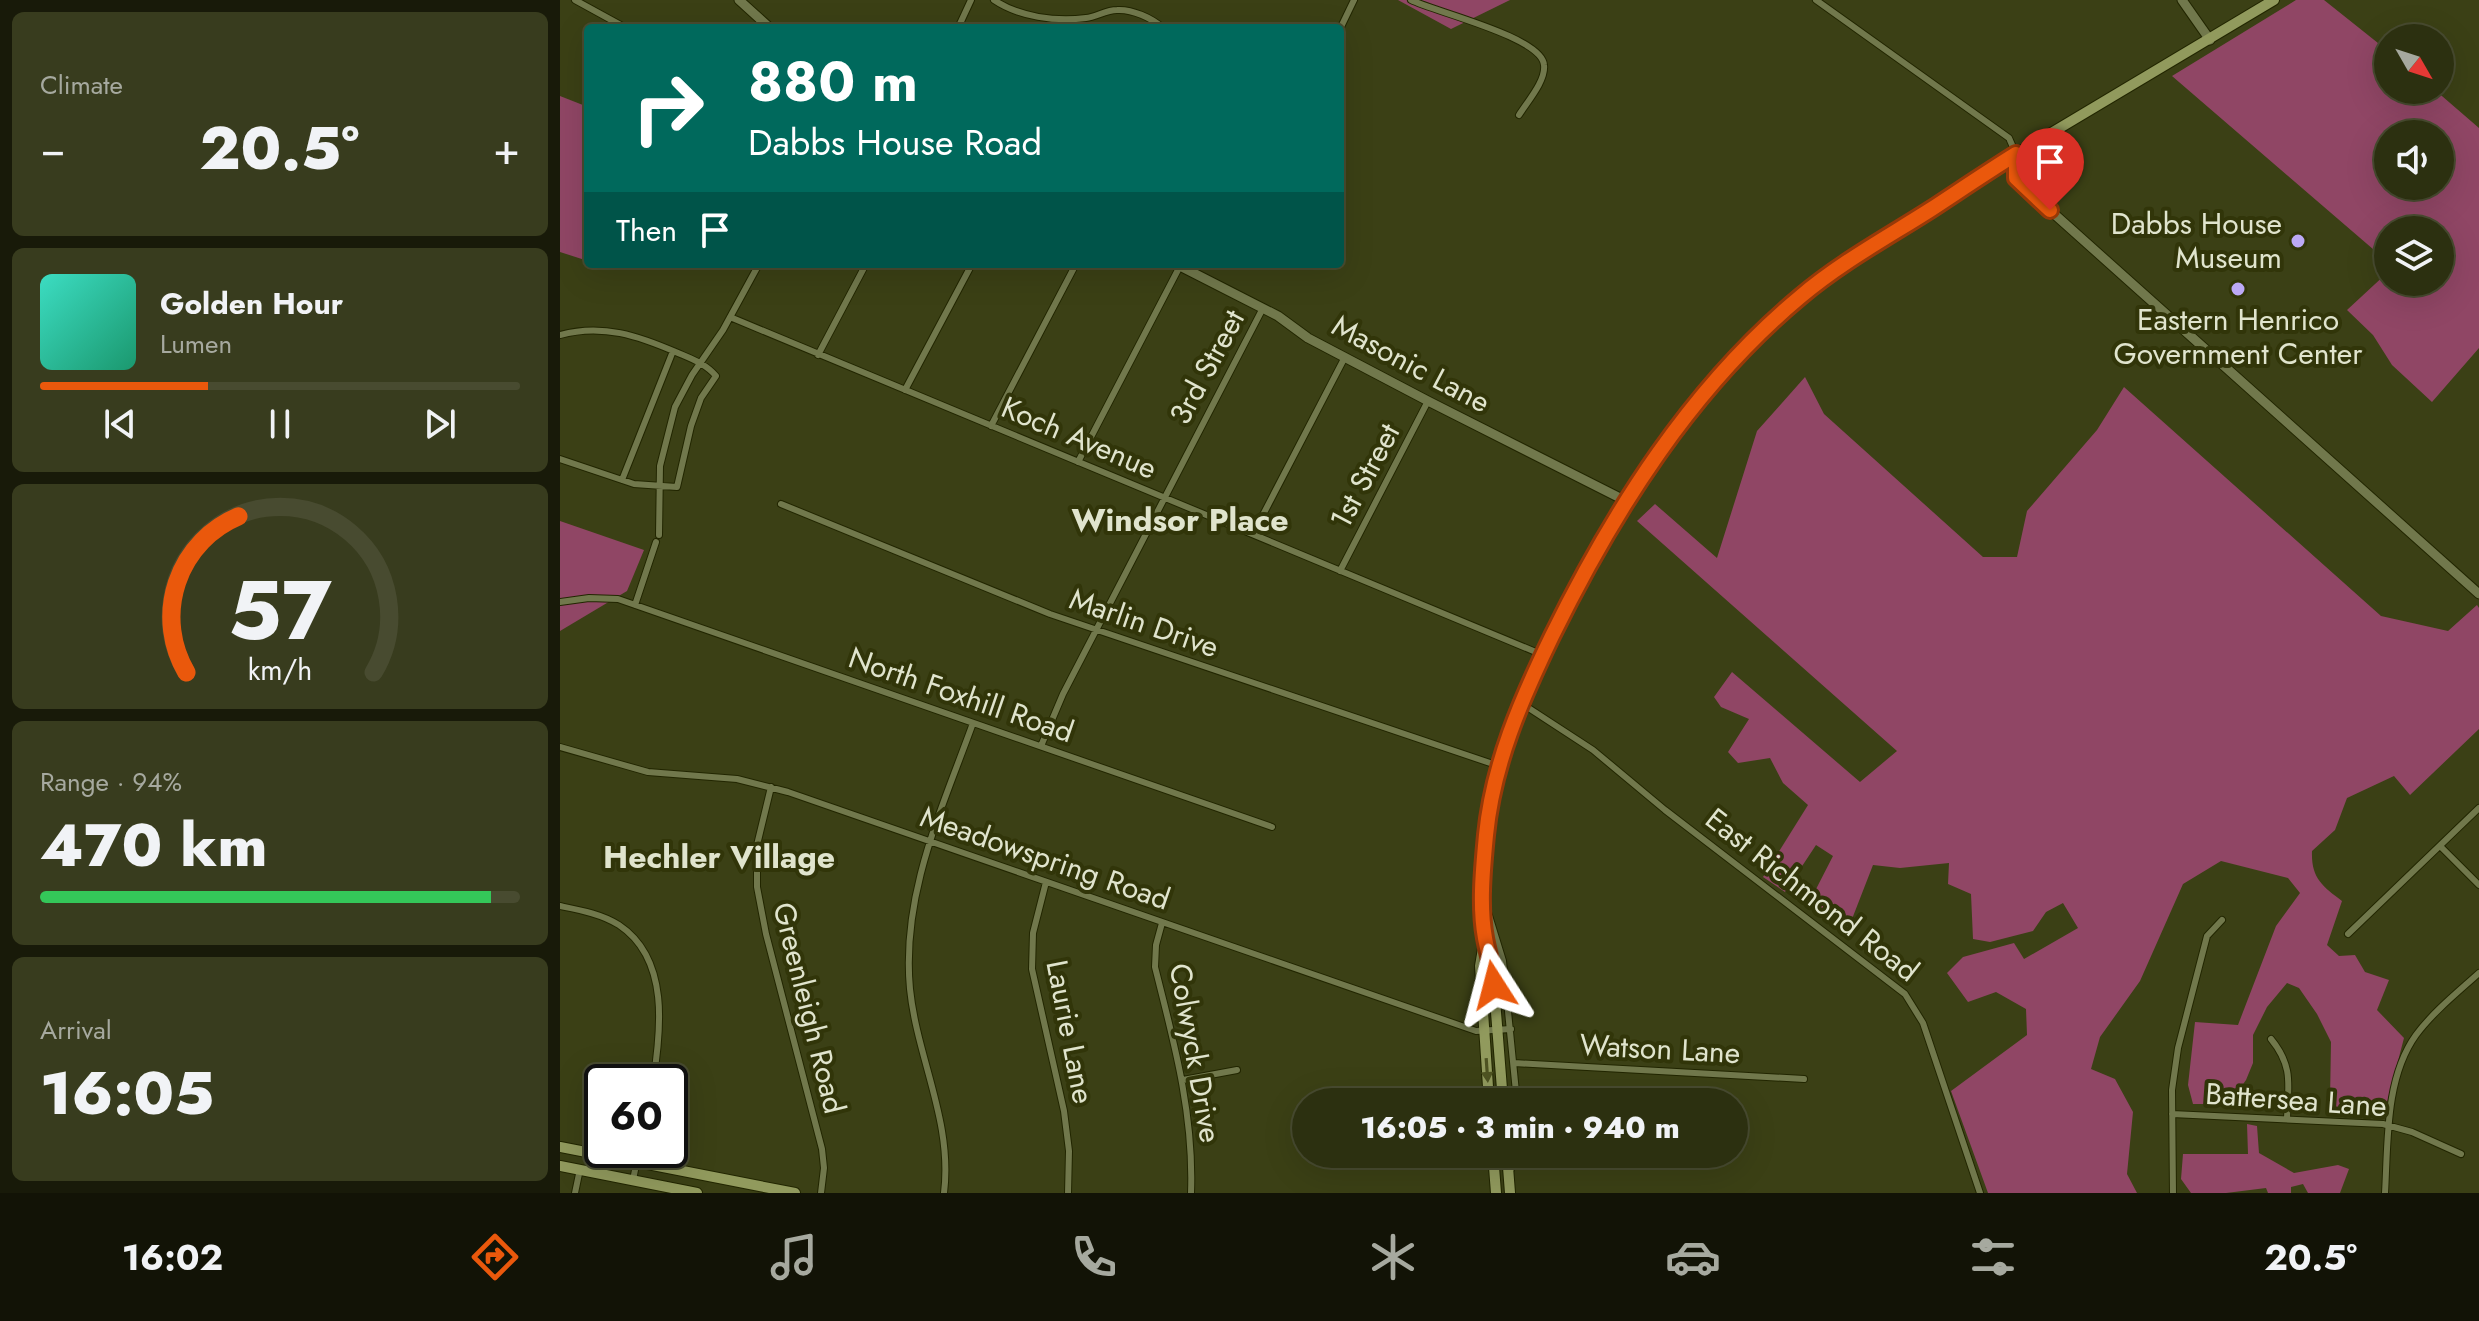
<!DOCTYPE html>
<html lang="en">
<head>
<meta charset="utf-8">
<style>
	body { margin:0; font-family:Jost,sans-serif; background:#383c1e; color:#f1f3f6; height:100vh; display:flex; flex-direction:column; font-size:30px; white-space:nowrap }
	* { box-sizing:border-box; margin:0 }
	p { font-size:26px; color:#a6a99f }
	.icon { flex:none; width:44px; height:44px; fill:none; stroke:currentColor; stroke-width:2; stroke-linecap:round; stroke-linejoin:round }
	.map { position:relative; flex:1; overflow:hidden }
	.details { display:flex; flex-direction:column; gap:12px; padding:12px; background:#181a09; width:560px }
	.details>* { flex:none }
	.guide { position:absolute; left:24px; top:24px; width:760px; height:244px; border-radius:8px; box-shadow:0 8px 32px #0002,0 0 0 2px #484b30; background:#00695c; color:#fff; overflow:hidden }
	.needle { width:52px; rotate:129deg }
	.tools { position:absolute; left:1814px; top:24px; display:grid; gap:16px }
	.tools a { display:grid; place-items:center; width:80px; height:80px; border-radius:50%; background:#2c3010; box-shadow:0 8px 32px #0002,0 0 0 2px #484b30; font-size:40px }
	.speed { position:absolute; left:24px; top:1064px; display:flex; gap:16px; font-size:40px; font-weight:700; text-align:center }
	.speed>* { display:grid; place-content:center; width:104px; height:104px; border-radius:50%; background:#2c3010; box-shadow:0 8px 32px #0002,0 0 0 2px #484b30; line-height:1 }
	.speed .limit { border:4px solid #111; border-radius:12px; background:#fff; color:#111 }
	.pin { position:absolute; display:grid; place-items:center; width:68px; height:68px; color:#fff; margin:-82px -34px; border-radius:50% 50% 50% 0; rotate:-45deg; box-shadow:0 0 8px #0007 }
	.pin .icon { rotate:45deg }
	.me { position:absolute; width:88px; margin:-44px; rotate:351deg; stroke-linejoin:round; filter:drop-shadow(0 0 6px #0008) }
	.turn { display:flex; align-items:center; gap:28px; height:168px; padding:0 32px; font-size:36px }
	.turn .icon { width:104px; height:104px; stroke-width:2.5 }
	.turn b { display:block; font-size:56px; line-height:68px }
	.then { display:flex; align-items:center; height:76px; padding:0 32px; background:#0003; gap:16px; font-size:30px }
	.big { font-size:60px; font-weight:800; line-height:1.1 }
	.details .widget { flex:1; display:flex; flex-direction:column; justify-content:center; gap:12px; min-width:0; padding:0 28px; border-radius:12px; background:#383c1e }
	.details .dial { align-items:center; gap:0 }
	.dial svg { height:208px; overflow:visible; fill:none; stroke:#484b30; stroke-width:7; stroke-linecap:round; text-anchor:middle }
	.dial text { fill:#f1f3f6; stroke:none }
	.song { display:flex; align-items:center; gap:24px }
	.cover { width:96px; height:96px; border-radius:12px; background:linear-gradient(135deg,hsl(170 70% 55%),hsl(160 70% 35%)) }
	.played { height:8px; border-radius:4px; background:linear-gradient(90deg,#ea580c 35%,#484b30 35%) }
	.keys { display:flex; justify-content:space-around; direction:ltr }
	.heat { display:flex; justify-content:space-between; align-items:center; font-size:44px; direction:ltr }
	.charge { height:12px; border-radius:6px; background:linear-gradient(90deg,#34c759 94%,#484b30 0) }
	.trip { position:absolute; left:732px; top:1088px; width:456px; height:80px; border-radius:40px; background:#2c3010; box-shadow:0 8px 32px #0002,0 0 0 2px #484b30; font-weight:800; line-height:80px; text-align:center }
	.tab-bar { display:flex; height:128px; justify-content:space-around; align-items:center; background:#121306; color:#a6a99f }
	.tab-bar .icon { width:56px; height:56px }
	.tab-bar .on { color:#ea580c }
	.tab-bar b { font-size:36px; color:#f1f3f6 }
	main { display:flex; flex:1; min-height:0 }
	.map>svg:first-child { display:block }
</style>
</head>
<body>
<main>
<section class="details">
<div class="widget"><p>Climate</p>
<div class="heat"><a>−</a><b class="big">20.5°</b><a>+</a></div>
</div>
<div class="widget">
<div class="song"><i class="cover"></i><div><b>Golden Hour</b><p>Lumen</p></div></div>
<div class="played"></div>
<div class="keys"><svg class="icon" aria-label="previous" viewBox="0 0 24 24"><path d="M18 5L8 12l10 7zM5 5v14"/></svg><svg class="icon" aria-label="pause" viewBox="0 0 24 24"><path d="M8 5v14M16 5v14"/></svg><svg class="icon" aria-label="next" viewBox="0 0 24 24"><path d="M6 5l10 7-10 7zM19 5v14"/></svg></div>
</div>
<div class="widget dial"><svg viewBox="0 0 100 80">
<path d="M14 69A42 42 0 1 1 86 69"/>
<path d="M14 69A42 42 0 0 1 34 9" stroke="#ea580c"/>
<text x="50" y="56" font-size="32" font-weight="700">57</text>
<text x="50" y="72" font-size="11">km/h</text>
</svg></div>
<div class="widget"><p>Range · 94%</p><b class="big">470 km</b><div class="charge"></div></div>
<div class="widget"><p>Arrival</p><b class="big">16:05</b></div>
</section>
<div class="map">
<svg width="1919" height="1193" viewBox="0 0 1919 1193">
	<rect width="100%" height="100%" fill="#3b4015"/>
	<path fill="#904665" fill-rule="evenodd" d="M838,0H950L891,29Z
		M1736,0H1764L1828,51V90H1875L1919,128V348L1872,402L1832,365L1813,335L1787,310L1828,272V282H1880V230H1828V262L1612,76ZM1828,134H1880V186H1828Z
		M0,96L28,107V261L0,252Z
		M1245,377L1264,414L1423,557H1457L1467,511L1537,430L1564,387L1821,616L1888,631L1917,605L1919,608V729L1850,795L1834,776L1787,798L1775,830L1752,851C1751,878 1762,886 1782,901L1767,945L1779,956L1795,955L1805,972L1829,980L1817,1010L1844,1038L1826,1107L1812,1111L1774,1110L1770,1101L1771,1042L1757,1014L1739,988L1727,983L1707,1007L1693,1035V1063L1686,1080L1669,1104H1633L1628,1085L1635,1022L1678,1025L1716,926L1740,893L1728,878L1661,861L1623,884L1580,981L1540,1037L1531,1069L1555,1079L1573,1112L1567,1174L1577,1193H1428L1391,1091L1467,1035L1466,1009L1436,992L1408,1002L1387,973L1403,957L1454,943L1464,959L1518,928L1503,903L1486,912L1473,931L1430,942L1413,939L1411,894L1388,884L1389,863L1340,868L1313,865L1292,919L1265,918L1254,893L1273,856L1256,845L1225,892L1203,877L1248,805L1223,783L1210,758L1178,763L1168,752L1189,719L1161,707L1154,697L1172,672L1300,782L1337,751L1077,521L1095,504L1157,558L1197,431Z
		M0,521L84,550L67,591L0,631Z
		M1687,1124L1697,1126L1699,1153L1734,1173L1778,1165L1789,1169L1780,1193H1748L1743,1184L1731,1187V1193H1708L1706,1188L1666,1193H1631L1621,1179L1623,1154H1688Z"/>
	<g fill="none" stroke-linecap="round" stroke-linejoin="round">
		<g stroke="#222600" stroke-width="8">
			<path id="street" d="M15,0L66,28
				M434,0C459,17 496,22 526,18C536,17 546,10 557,10C572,9 592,18 603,28
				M851,0C875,12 982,37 984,65C986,81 967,102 959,115
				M1256,0L1449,138L1456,154
				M398,28L411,0
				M780,29L794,0
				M170,317L983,655
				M0,335C42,323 79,336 118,353C132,359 146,364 156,376L141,398L131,426L117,487L74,484L0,459
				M258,355L306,264
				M345,390L412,264
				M431,426L516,264
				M518,462L620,266
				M62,480L113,351
				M221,504L490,614L939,766
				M693,534L785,357
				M99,535L100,466L115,407L132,375L163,330L199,264
				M780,571L868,401
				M0,602L29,598L58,599L712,827
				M75,605L96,542
				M961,703L1033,750L1105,810L1345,994L1363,1023L1420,1193
				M481,746L503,694L703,308
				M0,747L88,772L177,779L228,792L916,1031L951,1029
				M211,787L197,845V887L206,934L262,1149L264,1168L261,1193
				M1880,846L1919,885
				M486,882L473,933L472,969L504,1111L509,1151L508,1193
				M0,906C20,910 42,914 59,925C110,959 101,1031 93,1082
				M927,909L943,961L957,1102
				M602,923L596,945L595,967C614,1042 634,1115 631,1193
				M1788,934L1919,808
				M1711,1039C1734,1067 1728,1086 1727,1119
				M954,1063L1244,1079
				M623,1080L677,1070
				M1612,1114L1823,1124L1852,1132L1901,1154
				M951,1169L954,1154
				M73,1180L79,1150
				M15,1193L20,1169
				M384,1193C393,1122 357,1058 350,989C341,895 382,809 413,723
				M1613,1193L1612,1090L1618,1048L1647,936L1662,920
				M1825,1193C1828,1142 1825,1078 1856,1035C1873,1012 1898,992 1919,973"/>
		</g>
		<g stroke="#222600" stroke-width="11">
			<path id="secondary" d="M179,0L210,28
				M1622,0L1650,40
				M1456,154V178L1464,187L1919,594
				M616,264L718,316L748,338L868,401L1066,501"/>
		</g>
		<g stroke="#222600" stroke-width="12">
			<path id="primary" d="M926,939L932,961L943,1102
				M929,1102L920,966L925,937L926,834L937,774L954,718L1008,601L1054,520L1102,448L1180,353L1240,297L1274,271L1456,154L1714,0
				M0,1147L235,1193
				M933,1154L936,1193
				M947,1154L950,1193
				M0,1166L137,1193"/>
		</g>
		<use href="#street" stroke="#71784c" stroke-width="6"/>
		<use href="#secondary" stroke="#71784c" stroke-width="9"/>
		<use href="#primary" stroke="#919a5d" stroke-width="10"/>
	</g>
	<defs><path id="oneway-solid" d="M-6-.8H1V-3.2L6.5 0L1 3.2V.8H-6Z" transform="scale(2)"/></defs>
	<use fill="#4e5322" href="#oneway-solid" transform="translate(927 1070) rotate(86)"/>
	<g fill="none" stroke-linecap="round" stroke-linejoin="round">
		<g stroke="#983908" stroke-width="20">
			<path id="route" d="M934,985C933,967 928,955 925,938C919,906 923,867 926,835C933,764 961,700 992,636C1054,510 1131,388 1240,297C1280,263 1326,238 1370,210C1399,191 1427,172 1456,154V178L1490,210"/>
		</g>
		<use href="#route" stroke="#ea580c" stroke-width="14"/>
	</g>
	<g fill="#bca9f5" stroke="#313509" stroke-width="3">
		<circle cx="1738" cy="241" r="8"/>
		<circle cx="1678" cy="289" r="8"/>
	</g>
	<g text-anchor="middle" stroke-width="8" stroke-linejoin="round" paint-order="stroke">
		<g font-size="30" fill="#e0e4cd" stroke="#313509" text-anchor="end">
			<text x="1722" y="234">Dabbs House<tspan x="1722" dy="34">Museum</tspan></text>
			<text x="1678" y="330" text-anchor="middle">Eastern Henrico<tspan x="1678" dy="34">Government Center</tspan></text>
		</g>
		<g font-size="30" fill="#e0e4cd" stroke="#313509">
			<text transform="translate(851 364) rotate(28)" y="10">Masonic Lane</text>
			<text transform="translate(647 367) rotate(-62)" y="10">3rd Street</text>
			<text transform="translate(519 438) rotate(23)" y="10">Koch Avenue</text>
			<text transform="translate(805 476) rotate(-62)" y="10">1st Street</text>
			<text transform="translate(584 623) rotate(19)" y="10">Marlin Drive</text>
			<text transform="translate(401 695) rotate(19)" y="10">North Foxhill Road</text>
			<text transform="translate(485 858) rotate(19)" y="10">Meadowspring Road</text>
			<text transform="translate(1252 895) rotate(38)" y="10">East Richmond Road</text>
			<text transform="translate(249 1008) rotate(76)" y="10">Greenleigh Road</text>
			<text transform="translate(510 1032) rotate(79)" y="10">Laurie Lane</text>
			<text transform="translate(1100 1049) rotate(3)" y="10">Watson Lane</text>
			<text transform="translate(635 1053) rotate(80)" y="10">Colwyck Drive</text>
			<text transform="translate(1736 1100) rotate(4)" y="10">Battersea Lane</text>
		</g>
		<g font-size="32" font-weight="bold" fill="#e0e4cd" stroke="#313509">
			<text x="620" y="531">Windsor Place</text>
			<text x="159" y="868">Hechler Village</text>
		</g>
	</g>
</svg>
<div class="tools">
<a><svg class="needle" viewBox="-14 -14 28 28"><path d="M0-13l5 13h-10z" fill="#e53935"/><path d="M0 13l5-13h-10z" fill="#a6a99f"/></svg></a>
<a><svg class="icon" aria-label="sound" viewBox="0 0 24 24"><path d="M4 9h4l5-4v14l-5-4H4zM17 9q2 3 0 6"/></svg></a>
<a><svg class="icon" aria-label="layers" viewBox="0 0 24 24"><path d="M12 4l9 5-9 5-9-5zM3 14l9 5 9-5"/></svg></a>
</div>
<div class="speed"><div class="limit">60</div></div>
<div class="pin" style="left:1490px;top:210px;background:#d93025"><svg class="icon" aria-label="arrive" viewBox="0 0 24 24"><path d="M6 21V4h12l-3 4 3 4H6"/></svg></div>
<svg class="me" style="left:934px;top:985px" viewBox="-20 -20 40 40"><path d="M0-17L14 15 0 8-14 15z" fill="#ea580c" stroke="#fff" stroke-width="4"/></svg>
<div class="trip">16:05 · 3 min · 940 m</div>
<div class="guide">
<div class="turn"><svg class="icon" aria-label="right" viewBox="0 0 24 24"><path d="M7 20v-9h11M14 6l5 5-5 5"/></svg><div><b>880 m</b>Dabbs House Road</div></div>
<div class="then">Then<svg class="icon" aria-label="arrive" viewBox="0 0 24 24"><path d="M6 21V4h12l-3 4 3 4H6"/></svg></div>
</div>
</div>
</main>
<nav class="tab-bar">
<b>16:02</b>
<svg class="icon on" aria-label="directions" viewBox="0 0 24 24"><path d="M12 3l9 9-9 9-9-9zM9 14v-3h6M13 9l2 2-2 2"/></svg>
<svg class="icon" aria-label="music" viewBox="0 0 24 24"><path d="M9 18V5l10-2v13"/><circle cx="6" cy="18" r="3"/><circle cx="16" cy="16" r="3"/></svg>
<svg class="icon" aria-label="phone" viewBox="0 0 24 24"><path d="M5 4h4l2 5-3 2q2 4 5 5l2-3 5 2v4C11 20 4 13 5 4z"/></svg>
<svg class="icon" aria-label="climate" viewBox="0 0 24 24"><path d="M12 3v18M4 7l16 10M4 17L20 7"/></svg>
<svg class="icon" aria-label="car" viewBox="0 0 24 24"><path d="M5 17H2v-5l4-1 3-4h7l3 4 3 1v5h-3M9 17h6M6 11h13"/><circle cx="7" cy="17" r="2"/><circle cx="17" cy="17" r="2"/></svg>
<svg class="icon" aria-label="filters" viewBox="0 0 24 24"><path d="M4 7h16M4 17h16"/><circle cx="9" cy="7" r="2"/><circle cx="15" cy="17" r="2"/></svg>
<b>20.5°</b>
</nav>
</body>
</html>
